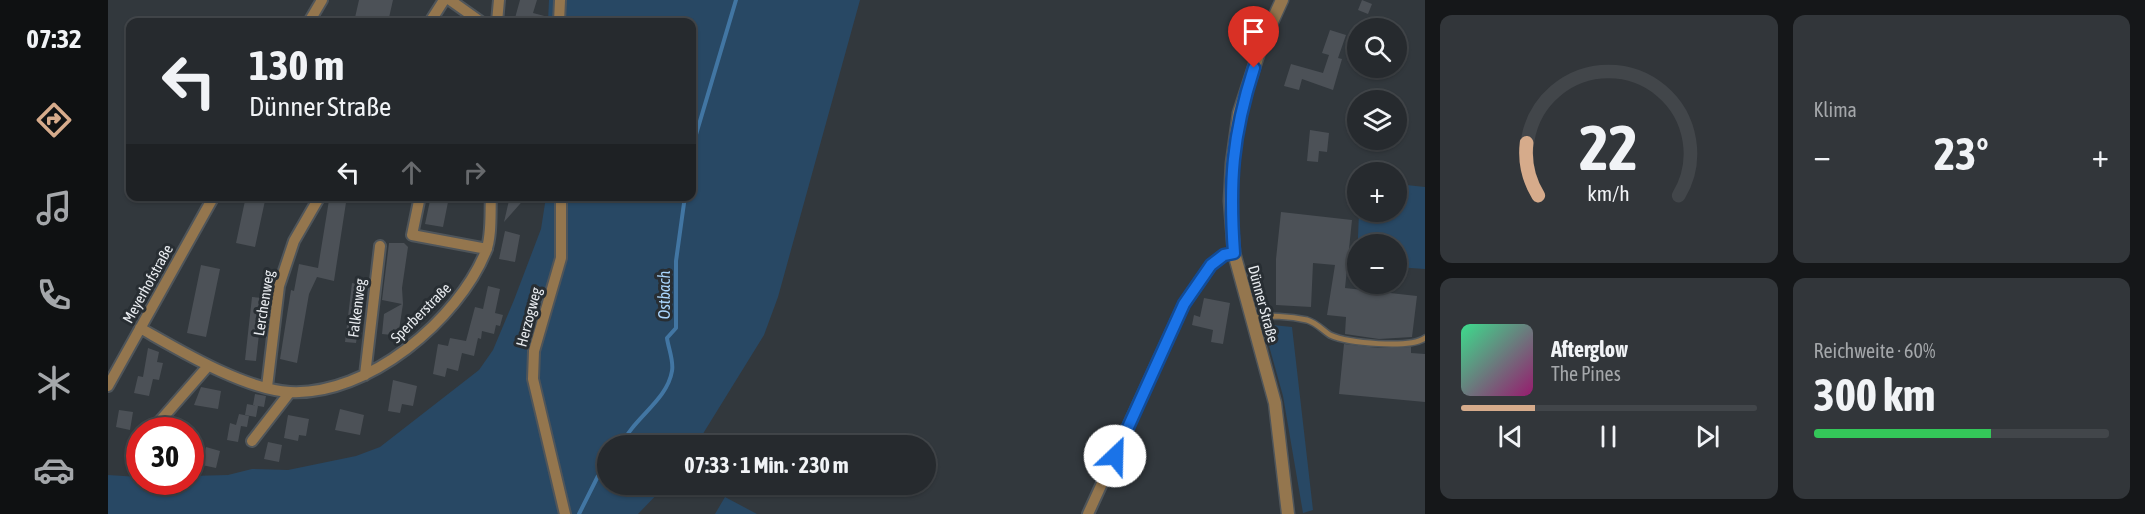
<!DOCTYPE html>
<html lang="de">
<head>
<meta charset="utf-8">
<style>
	body { margin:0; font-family:"Asap Condensed",sans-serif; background:#32363a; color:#f1f3f6; height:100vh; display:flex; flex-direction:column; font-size:22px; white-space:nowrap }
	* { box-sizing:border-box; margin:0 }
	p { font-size:20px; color:#a4a7aa }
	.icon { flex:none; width:33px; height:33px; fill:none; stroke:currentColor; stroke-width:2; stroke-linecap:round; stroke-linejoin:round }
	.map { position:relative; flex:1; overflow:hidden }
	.details { display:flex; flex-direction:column; gap:15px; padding:15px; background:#151719; width:720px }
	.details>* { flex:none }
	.banner { position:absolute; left:18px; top:18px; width:570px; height:183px; border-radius:12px; box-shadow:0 2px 4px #0004,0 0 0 2px #42464a; background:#262a2e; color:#f1f3f6; overflow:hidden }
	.fabs { position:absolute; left:1239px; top:18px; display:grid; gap:12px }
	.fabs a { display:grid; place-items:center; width:60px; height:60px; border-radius:50%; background:#262a2e; box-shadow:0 2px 4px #0004,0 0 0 2px #42464a; font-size:30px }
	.speed { position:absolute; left:18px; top:417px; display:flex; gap:12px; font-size:30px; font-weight:700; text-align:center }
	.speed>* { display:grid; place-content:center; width:78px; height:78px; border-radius:50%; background:#262a2e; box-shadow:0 2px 4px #0004,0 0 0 2px #42464a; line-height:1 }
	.speed .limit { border:9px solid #d22; background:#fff; color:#111 }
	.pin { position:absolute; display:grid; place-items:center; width:51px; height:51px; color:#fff; margin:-62px -26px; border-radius:50% 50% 50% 0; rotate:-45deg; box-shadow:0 0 6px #0007 }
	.pin .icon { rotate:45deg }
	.me { position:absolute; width:66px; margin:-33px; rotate:24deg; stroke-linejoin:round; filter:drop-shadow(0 0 4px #0008) }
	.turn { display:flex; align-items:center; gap:21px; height:126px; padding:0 24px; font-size:27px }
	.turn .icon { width:78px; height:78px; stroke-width:2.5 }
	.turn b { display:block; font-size:42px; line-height:51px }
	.lanes { display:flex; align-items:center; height:57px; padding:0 24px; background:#0003; justify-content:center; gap:30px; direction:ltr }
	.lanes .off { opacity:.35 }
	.big { font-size:45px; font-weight:700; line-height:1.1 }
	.details .widget { flex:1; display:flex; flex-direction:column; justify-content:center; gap:9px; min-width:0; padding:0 21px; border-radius:12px; background:#32363a }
	.details .dial { align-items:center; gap:0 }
	.dial svg { height:156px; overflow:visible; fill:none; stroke:#42464a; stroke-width:7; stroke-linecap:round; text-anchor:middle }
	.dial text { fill:#f1f3f6; stroke:none }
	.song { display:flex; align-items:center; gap:18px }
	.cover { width:72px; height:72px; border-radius:9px; background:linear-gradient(135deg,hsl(150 70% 55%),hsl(320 70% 35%)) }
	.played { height:6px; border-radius:3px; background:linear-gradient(90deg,#d6ab8b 25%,#42464a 25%) }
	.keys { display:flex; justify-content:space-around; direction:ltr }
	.heat { display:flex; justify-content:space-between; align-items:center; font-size:33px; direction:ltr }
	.charge { height:9px; border-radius:4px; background:linear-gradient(90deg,#34c759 60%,#42464a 0) }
	.details .tiles { flex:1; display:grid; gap:15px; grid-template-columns:repeat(2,1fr) }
	.trip { position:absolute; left:489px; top:435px; width:339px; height:60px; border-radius:30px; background:#262a2e; box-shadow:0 2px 4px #0004,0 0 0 2px #42464a; font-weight:700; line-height:60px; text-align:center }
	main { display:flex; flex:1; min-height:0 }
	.tab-bar { display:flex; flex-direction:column; width:108px; justify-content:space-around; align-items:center; background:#0f1112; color:#a4a7aa }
	.tab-bar .icon { width:42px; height:42px }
	.tab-bar .on { color:#d6ab8b }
	.tab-bar b { font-size:27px; color:#f1f3f6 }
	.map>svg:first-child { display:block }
</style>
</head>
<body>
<main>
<nav class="tab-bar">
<b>07:32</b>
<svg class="icon on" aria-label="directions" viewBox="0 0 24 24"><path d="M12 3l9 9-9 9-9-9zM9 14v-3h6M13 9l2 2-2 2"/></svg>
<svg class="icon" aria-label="music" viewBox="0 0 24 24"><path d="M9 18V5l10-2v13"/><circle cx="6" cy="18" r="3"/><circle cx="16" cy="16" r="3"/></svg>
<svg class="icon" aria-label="phone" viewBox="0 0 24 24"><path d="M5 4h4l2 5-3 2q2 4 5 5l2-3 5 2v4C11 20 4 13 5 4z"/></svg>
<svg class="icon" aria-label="climate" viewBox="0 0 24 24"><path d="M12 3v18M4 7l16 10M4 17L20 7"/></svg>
<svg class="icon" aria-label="car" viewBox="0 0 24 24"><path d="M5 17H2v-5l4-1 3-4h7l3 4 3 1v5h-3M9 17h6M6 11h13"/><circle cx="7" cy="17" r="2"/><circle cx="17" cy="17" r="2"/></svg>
</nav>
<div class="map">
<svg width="1317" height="514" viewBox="0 0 1317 514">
	<rect width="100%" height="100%" fill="#32383d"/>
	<path fill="#284864" d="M441,0H752L670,297L656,335L588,445L500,446V484L558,485L530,514H0V475L31,477L32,482H82L83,476L120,475L144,469L180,470L248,456L272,447L371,370L385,350L406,300L433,229L438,197L584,196V22H440Z
		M1289,184L1317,187V269L1289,267L1288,244H1250L1249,263L1251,212H1288Z
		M1155,324L1184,327L1205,510L1195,513L1175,396Z
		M617,497L649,514H607Z"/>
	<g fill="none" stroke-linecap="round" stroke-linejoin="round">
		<path stroke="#4276a3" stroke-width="4" d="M584,148L628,0
			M513,446C525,418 559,401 564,371C566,361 560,347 559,338L568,328V261L577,196
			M471,514L490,476L500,472"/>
	</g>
	<path fill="#4c5157" d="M251,0H285L280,22H246Z
		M412,0H429L425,13L444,18V22H410L411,19L407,18Z
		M1254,0L1264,4L1260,14L1250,10Z
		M1222,30L1238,35L1230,58L1234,59L1225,90L1194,79L1191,90L1176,86L1183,64L1215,73L1221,55L1214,53Z
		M1202,130L1221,133L1219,152L1211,151L1210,162L1199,161Z
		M138,196H158L147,247L128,243Z
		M228,196H239L226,281L209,277L201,294L189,363L172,359L183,290L186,291L191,264L210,268L221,200L227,201Z
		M323,196H338L337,201L340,202L335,227L317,224Z
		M402,196H419L396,222Z
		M1173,212L1244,220L1237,288L1309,296L1304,337L1271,339L1237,334L1238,317L1219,315L1227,265L1205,263L1203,307L1168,305V259Z
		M397,231L412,235L407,262L391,259Z
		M281,243H296L300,247L294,288L295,304L291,330L285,329L284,335L274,334L276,314L294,304L274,300Z
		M93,265L112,269L98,337L79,333Z
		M244,283L256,285L248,343L237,342Z
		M380,286L392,289L387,313L395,315L392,326L388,325L386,334L374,331L373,339L370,338L366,356L354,353L350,371L339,368L337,377L325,374L330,344L340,346L342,338L358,341L367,307L375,309Z
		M144,297L155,298L148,361L137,360Z
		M1096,298L1122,303L1115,344L1103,342L1105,330L1084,325L1086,315L1092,317Z
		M1236,344L1270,348L1303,347V353L1317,354V402L1231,394Z
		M40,348L51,352L49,362L55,363L51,380L45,379L41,396L26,393L30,376L35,377Z
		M285,380L309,386L305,406L294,404L292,413L280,411Z
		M93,387L113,391L110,409L86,405Z
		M147,394L158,396L156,407L145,405Z
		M139,404L150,406L148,417L137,415Z
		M232,409L256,415L252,435L227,430Z
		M11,410L25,412L22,430L8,427Z
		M131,414L141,416L139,427L133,426L130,442L119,440L122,423L128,425Z
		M180,415L201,419L198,436L191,435L190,441L176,438Z
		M160,442L174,445L171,462L156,459Z
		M98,447L112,451L108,468L94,465Z"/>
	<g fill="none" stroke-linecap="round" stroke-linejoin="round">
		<g stroke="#4f555a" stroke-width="8">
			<path id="service" d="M1144,318C1160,315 1182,316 1199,320C1209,323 1214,330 1222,335C1240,343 1301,349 1317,338"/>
		</g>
		<g stroke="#4f555a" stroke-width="14">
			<path id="minor" d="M342,0L373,22
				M201,22L214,0
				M322,22L336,0
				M389,22L391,0
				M451,22L452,0
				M312,196L304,235L379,249
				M453,196V258L426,351L425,379L457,514
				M32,328C73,351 135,389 182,392C260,396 350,320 378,251C384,235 382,213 383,196
				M257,375L272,246
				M0,386L106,196
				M159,387L171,286L186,241L212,196
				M44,430L100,366
				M144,441L182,392
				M29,448L32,445
				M980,514L1076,304L1103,265L1116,255L1126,253"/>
		</g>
		<g stroke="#4f555a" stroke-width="15">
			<path id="tertiary" d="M1174,0L1153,46L1131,113L1124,163L1122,201L1126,253L1167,403L1180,514"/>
		</g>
		<use href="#service" stroke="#94764e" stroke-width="5"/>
		<use href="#minor" stroke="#94764e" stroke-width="10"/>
		<use href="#tertiary" stroke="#94764e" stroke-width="12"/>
	</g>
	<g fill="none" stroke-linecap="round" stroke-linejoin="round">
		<g stroke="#114b97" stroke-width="15">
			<path id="route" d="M1007,456L1076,304L1103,265L1116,255L1126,253C1121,183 1124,136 1146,68"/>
		</g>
		<use href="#route" stroke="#1a73e8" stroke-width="10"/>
	</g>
	<g text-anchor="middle" stroke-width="6" stroke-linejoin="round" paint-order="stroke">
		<g font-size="15" fill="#e9ecf0" stroke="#282e33">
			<text transform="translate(40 284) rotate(-61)" y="5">Meyerhofstraße</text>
			<text transform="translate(156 303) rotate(-81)" y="5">Lerchenweg</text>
			<text transform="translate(1155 304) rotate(75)" y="5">Dünner Straße</text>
			<text transform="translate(249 308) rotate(-83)" y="5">Falkenweg</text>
			<text transform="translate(313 313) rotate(-45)" y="5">Sperberstraße</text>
			<text transform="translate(421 317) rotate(-75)" y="5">Herzogweg</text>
		</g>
		<g font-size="16" font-style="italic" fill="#a9d4fc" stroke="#282e33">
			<text transform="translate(556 295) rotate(-90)" y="6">Ostbach</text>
		</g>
	</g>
</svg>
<div class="fabs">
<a><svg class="icon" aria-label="search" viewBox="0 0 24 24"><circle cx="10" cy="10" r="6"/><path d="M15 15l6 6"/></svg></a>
<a><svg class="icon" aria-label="layers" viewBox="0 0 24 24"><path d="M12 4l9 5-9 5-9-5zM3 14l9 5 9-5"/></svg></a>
<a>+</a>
<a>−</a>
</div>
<div class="speed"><div class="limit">30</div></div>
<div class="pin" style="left:1146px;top:68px;background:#d93025"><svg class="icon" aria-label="arrive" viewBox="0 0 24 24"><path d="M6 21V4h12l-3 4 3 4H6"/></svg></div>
<svg class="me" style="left:1007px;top:456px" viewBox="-20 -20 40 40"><circle r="19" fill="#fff"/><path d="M0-13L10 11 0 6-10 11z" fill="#1a73e8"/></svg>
<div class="trip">07:33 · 1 Min. · 230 m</div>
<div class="banner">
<div class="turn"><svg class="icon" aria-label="left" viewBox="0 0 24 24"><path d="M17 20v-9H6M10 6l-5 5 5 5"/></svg><div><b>130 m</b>Dünner Straße</div></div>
<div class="lanes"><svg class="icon" aria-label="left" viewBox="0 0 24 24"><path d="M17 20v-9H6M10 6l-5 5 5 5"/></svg><svg class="icon off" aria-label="ahead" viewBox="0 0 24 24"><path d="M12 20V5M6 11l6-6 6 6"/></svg><svg class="icon off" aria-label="right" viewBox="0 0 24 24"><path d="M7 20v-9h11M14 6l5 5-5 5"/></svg></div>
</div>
</div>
<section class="details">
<div class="tiles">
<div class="widget dial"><svg viewBox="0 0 100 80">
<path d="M14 69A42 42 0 1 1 86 69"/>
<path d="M14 69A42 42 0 0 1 8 42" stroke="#d6ab8b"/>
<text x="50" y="56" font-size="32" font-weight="700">22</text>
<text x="50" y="72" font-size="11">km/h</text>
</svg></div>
<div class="widget"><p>Klima</p>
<div class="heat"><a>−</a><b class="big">23°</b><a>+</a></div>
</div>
<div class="widget">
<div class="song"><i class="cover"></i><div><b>Afterglow</b><p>The Pines</p></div></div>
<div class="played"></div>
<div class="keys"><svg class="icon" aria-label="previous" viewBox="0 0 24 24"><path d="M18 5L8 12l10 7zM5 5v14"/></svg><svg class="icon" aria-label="pause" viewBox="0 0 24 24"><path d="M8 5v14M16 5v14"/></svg><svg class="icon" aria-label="next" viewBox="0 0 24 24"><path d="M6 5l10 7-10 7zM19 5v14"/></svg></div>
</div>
<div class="widget"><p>Reichweite · 60%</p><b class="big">300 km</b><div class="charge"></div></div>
</div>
</section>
</main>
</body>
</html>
